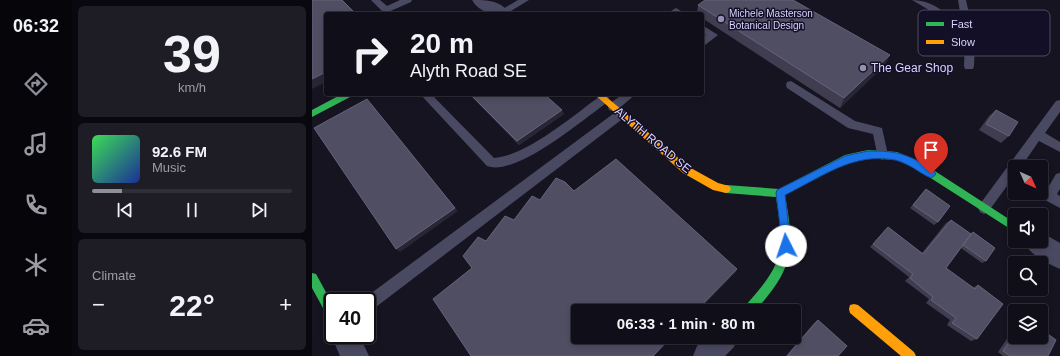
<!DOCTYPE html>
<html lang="en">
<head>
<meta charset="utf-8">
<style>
	body { margin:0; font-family:Arial,sans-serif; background:#1e1d26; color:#f1f3f6; height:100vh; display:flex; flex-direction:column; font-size:15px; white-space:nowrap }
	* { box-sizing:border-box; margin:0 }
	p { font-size:13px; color:#9c9ca2 }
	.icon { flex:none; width:22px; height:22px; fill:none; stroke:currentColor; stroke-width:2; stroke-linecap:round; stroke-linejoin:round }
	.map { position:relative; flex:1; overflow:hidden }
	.panel { display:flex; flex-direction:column; gap:6px; padding:6px; background:#09080e; width:240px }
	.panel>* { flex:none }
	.guide { position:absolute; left:12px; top:12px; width:380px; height:84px; border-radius:4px; box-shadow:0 2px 6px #0003,0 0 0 1px #302f38; background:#100f19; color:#f1f3f6; overflow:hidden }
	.needle { width:26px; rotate:135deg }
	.controls { position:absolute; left:696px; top:160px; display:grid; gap:8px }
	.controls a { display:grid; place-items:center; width:40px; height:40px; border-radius:4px; background:#100f19; box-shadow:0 2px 6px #0003,0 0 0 1px #302f38; font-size:20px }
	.speed { position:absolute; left:12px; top:292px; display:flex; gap:8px; font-size:20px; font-weight:700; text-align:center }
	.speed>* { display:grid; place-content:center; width:52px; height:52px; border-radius:50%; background:#100f19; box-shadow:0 2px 6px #0003,0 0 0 1px #302f38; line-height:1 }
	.speed .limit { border:2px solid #111; border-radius:6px; background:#fff; color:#111 }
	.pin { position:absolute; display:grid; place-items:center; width:34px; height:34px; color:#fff; margin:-41px -17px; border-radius:50% 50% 50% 0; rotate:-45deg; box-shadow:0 0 4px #0007 }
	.pin .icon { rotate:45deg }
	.me { position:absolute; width:44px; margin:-22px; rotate:356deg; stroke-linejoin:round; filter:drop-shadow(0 0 3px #0008) }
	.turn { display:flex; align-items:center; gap:14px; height:84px; padding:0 20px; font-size:18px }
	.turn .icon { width:52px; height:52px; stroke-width:2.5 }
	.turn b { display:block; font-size:28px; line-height:34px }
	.big { font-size:30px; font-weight:700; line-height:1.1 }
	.panel .card { flex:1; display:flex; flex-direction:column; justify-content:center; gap:6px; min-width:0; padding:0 14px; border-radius:6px; background:#1e1d26 }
	.panel .dial { align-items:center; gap:0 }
	.dial b { font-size:52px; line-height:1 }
	.song { display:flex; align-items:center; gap:12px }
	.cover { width:48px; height:48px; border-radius:6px; background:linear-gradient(135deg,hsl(130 70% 55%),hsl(230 70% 35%)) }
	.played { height:4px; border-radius:2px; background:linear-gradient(90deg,#8c9099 15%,#302f38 15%) }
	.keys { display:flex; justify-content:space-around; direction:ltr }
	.heat { display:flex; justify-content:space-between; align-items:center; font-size:22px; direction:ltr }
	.trip { position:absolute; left:259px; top:304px; width:230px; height:40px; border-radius:4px; background:#100f19; box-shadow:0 2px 6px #0003,0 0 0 1px #302f38; font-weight:700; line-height:40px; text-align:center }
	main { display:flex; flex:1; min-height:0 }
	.dock { display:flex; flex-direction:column; width:72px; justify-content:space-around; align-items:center; background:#06060a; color:#9c9ca2 }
	.dock .icon { width:28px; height:28px }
	.dock .selected { color:#8c9099 }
	.dock b { font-size:18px; color:#f1f3f6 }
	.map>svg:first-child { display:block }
</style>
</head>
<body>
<main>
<nav class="dock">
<b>06:32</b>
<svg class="icon selected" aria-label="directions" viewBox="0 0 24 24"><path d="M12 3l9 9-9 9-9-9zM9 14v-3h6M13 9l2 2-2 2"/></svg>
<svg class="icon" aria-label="music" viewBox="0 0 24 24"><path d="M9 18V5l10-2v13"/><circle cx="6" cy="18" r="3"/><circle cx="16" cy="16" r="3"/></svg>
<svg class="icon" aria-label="phone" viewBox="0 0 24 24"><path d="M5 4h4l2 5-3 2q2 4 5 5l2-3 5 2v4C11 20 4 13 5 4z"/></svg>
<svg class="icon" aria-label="climate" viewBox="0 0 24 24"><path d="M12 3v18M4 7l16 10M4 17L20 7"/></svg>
<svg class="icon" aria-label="car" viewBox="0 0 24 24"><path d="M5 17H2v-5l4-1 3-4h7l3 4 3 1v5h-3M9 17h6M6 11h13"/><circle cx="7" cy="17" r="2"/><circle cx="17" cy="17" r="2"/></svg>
</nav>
<section class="panel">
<div class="card dial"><b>39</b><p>km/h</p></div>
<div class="card">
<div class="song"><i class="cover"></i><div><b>92.6 FM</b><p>Music</p></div></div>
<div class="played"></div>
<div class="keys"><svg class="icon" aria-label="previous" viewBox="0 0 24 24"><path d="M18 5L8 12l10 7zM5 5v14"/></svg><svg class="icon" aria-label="pause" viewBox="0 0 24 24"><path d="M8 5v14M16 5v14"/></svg><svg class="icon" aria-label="next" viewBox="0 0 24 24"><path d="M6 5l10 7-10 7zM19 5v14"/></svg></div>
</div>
<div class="card"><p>Climate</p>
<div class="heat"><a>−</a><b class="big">22°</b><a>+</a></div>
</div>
</section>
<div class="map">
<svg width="748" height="356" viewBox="0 0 748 356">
	<rect width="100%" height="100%" fill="#161421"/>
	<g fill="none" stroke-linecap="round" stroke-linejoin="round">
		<path fill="#4a4962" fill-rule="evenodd" d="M59,0H68L75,6L88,0H100L99,2L74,13L71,12Z
			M206,0H217L194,14L184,13Z
			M600,0C621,0 636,14 651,29L646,0H654L663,42L662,66L661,69H653L652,66L653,43L629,17Z
			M364,8L374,14L361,13L359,11Z
			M390,25L406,35L393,45L390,46V38L394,35L390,32Z
			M479,81L543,121L570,128L576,155L574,158L570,160L566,158L561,134L536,128L475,88L474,85L475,82Z
			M108,94H119L182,158C214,156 261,116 288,96H296L297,99L296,102C271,119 205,177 175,166Z
			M311,94H324L305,110L301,111L297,110L296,107L297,104Z
			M748,100V112L733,133L748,142V152L727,141L709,167H703V175L676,212L672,214L668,212L666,208L668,204L744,101Z
			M309,110L313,111L314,114L313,117L60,310L55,312V301L50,300L305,111Z
			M748,173V189L745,194L748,196V208L733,200L731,196L744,174Z"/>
		<path fill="#4a4962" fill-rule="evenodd" d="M160,0C175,0 189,0 198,14C183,14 169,15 160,0Z
			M729,232L748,243V269C734,263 717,254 711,241H729Z
			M21,329V335H47L57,356H28L19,335Z
			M394,337H426L422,347L413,356H381L385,346Z"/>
		<path fill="#30b455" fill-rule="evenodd" d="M30,94H41L40,96L0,117V110Z
			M556,150L585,152L609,162L703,223V232L603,168L584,160L556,158L538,161L473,195C483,251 482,267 443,311H431L432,307C471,264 473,254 464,197L414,193L411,192L409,189L411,186L414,185L467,189L533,155Z
			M0,273L4,274L21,305V320L17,319L0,288Z"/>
		<path fill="#ff9f0a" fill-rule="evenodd" d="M282,94H291L377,167L406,183L417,186L419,189L417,192L414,193L401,190L371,173Z
			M542,304L546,305L602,352L604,356H589L538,313L537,309L538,305Z"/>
	</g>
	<path fill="#403d50" d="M386,5L573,65L528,108L390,18V14H385Z
		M157,94H232L252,114L207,145Z
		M684,110L697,136L689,143L667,130L677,116Z
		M614,189L626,222L622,225L598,208Z
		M639,220L658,234L661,232L674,261L670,263L649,248L634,268L660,288L666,285L665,339L659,341L635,325L638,320L614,303L617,299L593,281L597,277L558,247L576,227L610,253L634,223Z
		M506,320L526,356H474L502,323Z
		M703,327V337L736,356H691L686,352Z"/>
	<path fill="#282635" d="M41,11L43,14H35Z
		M578,55L573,65L528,108L532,98Z
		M14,72V82L0,89V79Z
		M55,99L146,211L88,252L84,249Z
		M250,110L252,114L207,145L205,141Z
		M425,269L424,272L386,311H384Z
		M359,337H361L342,356H341Z"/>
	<path fill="#504e63" stroke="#66637b" d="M0,0H30L41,11L35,14H14V72L0,79Z
		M393,0H481L578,55L532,98L386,5Z
		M158,94H232L250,110L205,141Z
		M55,99L143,208L84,249L2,128Z
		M684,110L706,122L697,136L674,124Z
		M304,159L425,269L384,311H266V337H359L341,356H159L121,299L160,268L151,256L166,237L174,241L193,216L202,220L220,196L228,200L244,178L253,182L262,191Z
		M614,189L638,206L626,222L601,205Z
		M639,220L659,234L634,268L663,289L666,285L691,304L665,339L640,323L644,318L619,300L621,297L598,278L601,274L561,244L576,227L611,254Z
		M661,232L683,248L674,261L651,245Z
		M506,320L535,346L526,356H475Z
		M729,329L744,340L736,356H698L691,351L703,333V337H729Z"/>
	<path fill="#1a73e8" stroke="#114b97" d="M556,151C565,151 576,151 585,153C594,155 619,165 624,174L622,176L619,178C607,173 597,163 583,160C542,152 509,177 473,195L479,246L478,249L474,251L471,249L464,193L465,190L533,156Z"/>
	<g fill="#9591b1" stroke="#130f26" stroke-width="1.5">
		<circle cx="409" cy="19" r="4"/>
		<circle cx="551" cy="68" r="4"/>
	</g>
	<g text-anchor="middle" stroke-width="3" stroke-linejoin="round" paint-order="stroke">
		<g font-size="10" fill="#d9d4ff" stroke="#130f26" text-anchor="start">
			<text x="417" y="17">Michele Masterson<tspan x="417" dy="12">Botanical Design</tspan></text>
		</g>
		<g font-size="12" fill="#d9d4ff" stroke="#130f26" text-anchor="start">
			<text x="559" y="72">The Gear Shop</text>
		</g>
		<g font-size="12" fill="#d9d4ff" stroke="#130f26">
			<text transform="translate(341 140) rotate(40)" y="4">ALYTH ROAD SE</text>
		</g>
	</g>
	<rect x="606" y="10" width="132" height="46" rx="6" fill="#130f26" stroke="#4e4a67" stroke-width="1"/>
	<rect x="614" y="22" width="18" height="4" fill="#30b455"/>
	<rect x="614" y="40" width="18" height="4" fill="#ff9f0a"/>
	<g font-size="11" fill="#d9d4ff">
		<text x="639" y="28">Fast</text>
		<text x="639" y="46">Slow</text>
	</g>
</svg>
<div class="controls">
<a><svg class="needle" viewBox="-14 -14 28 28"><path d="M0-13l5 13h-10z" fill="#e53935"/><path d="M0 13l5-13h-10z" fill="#9c9ca2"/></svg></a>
<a><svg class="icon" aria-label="sound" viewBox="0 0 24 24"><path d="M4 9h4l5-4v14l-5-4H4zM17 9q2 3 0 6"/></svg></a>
<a><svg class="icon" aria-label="search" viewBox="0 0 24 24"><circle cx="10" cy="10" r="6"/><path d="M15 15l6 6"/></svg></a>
<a><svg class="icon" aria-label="layers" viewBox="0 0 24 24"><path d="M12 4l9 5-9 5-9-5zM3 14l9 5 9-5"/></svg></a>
</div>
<div class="speed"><div class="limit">40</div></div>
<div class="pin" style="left:619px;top:174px;background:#d93025"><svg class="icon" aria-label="arrive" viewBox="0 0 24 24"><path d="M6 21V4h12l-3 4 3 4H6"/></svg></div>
<svg class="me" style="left:474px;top:246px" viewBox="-20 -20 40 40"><circle r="19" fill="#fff"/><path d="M0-13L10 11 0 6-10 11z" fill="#1a73e8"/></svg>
<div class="trip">06:33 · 1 min · 80 m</div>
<div class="guide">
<div class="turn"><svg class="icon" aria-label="right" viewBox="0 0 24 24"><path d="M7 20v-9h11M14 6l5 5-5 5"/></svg><div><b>20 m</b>Alyth Road SE</div></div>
</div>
</div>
</main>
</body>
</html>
